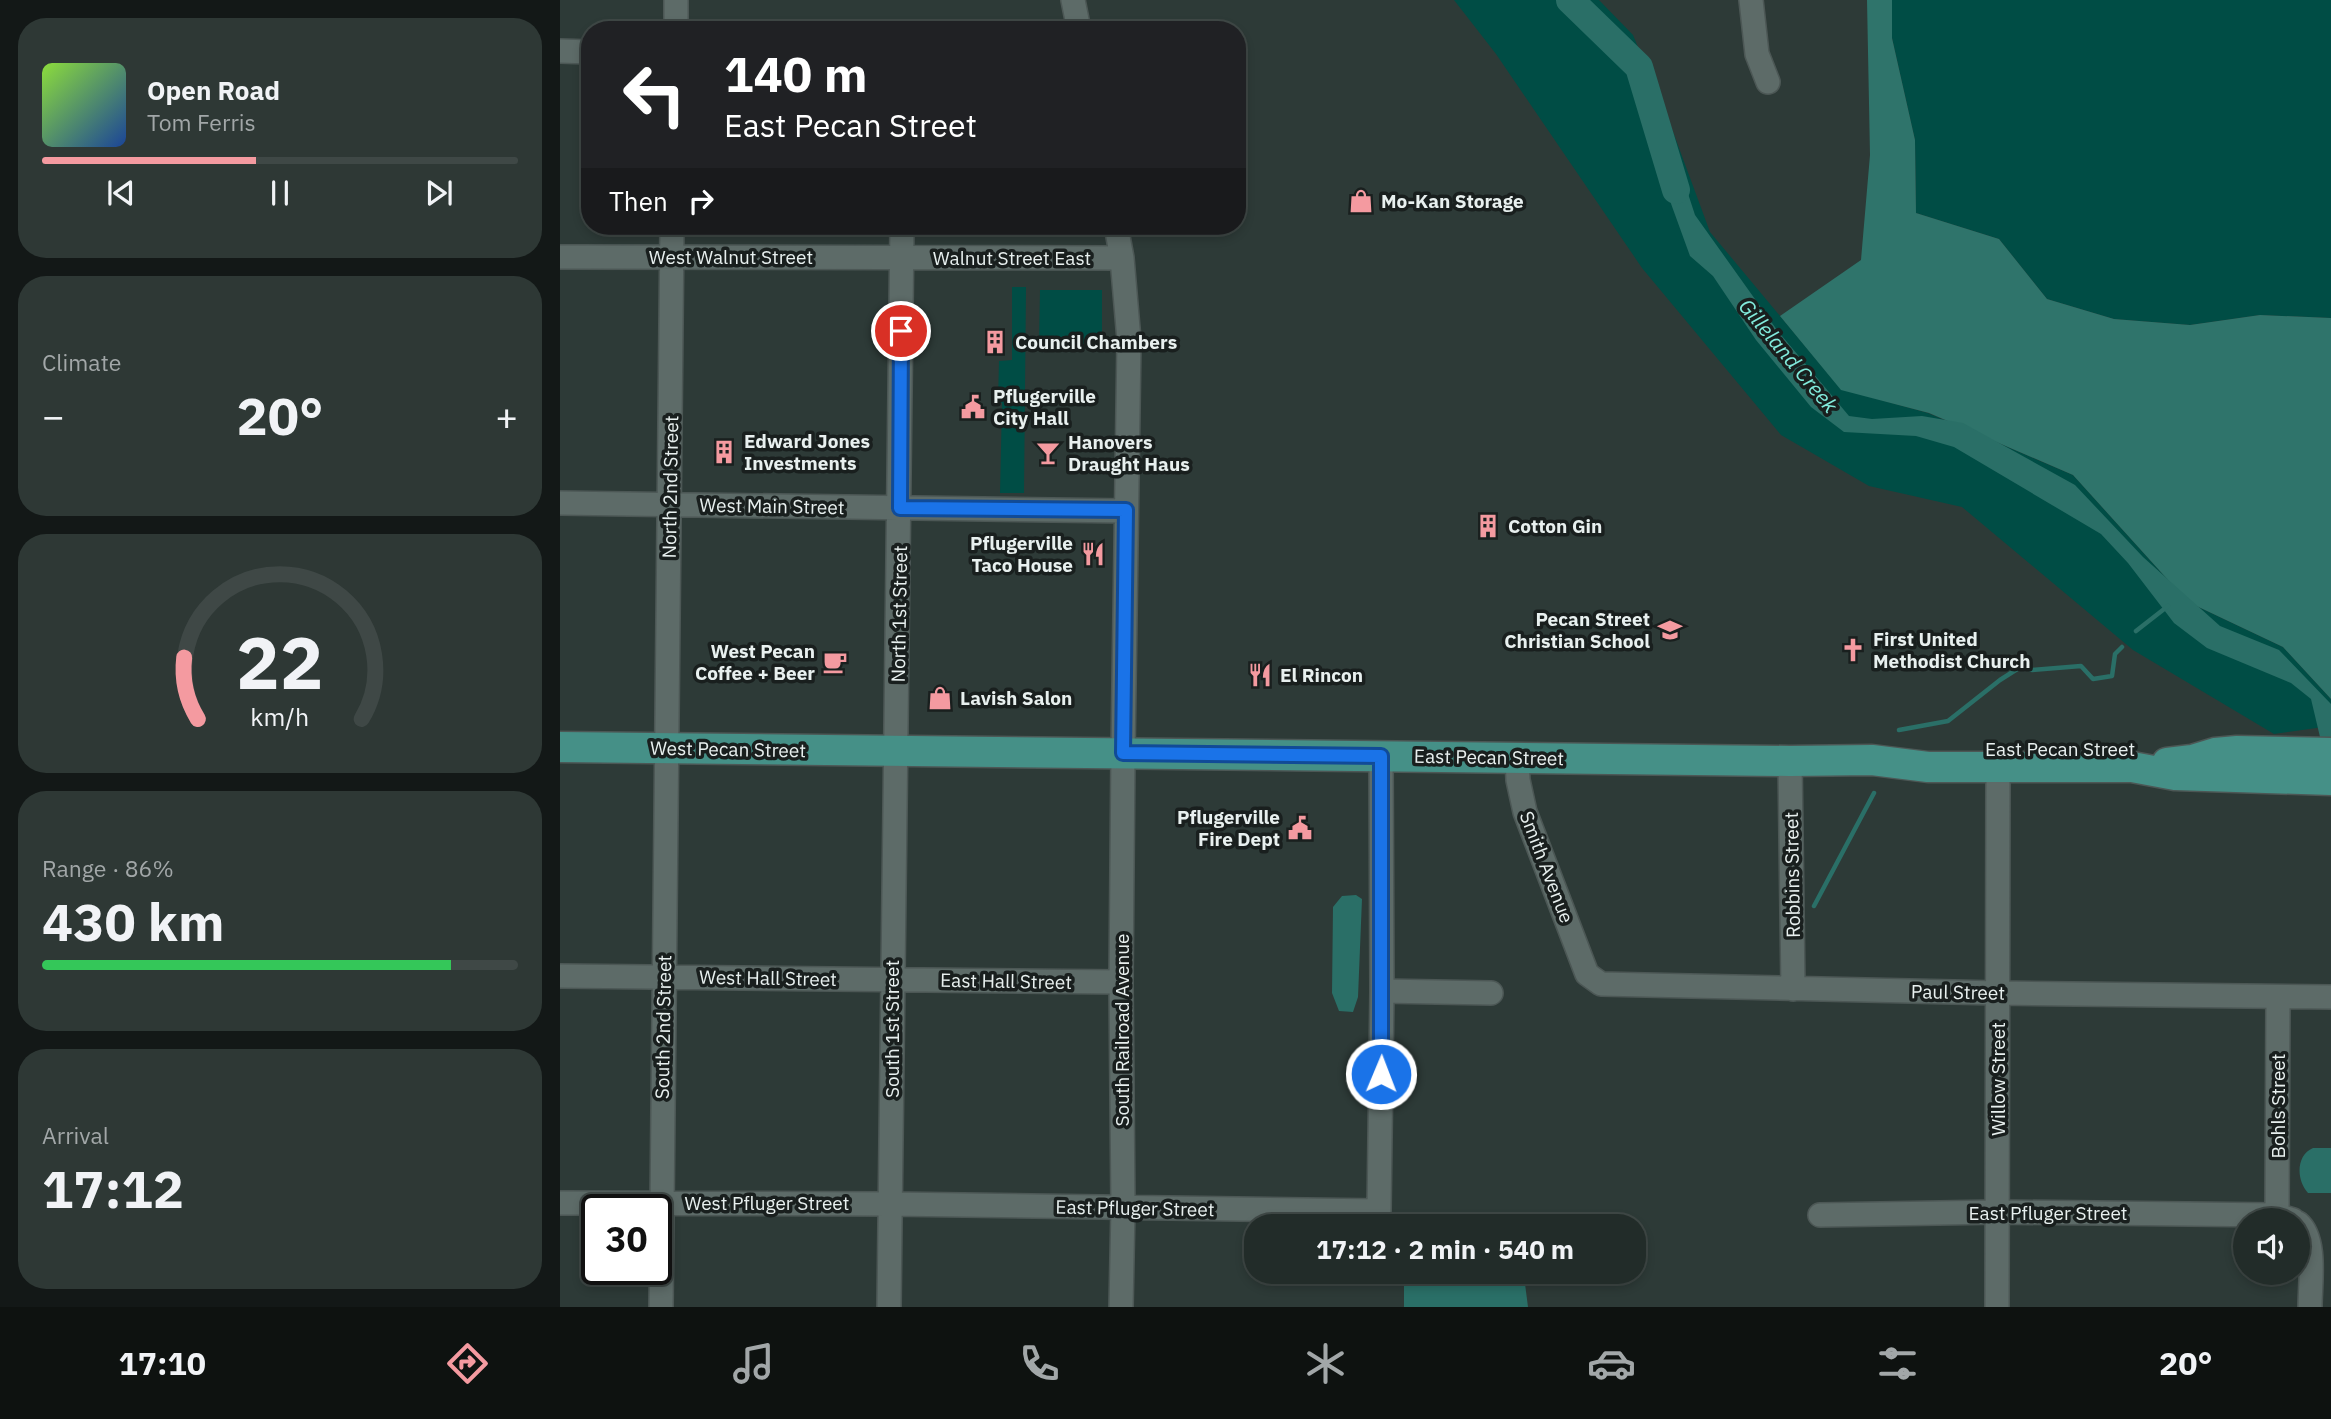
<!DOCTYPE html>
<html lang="en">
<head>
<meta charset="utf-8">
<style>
	body { margin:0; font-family:"IBM Plex Sans",sans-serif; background:#2e3835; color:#f1f3f6; height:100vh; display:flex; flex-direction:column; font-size:26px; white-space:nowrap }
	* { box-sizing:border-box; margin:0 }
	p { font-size:23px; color:#a2a7a8 }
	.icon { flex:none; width:38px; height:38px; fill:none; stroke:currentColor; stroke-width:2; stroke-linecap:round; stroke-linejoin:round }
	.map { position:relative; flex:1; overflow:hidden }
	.details { display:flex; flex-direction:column; gap:18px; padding:18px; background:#131817; width:560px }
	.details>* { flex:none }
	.top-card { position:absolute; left:21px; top:21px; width:665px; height:214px; border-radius:28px; box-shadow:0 4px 10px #0003,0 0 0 2px #3f4846; background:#202124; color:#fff; overflow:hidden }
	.controls { position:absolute; left:1673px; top:1208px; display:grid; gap:14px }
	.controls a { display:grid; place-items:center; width:77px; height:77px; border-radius:50%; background:#222c29; box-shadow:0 4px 10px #0003,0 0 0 2px #3f4846; font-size:35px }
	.speed { position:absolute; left:21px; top:1194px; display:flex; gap:14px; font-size:35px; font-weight:700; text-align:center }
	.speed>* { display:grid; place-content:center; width:91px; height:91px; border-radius:50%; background:#222c29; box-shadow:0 4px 10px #0003,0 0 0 2px #3f4846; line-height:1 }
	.speed .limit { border:4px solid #111; border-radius:10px; background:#fff; color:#111 }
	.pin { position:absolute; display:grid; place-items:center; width:60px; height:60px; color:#fff; margin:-30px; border:4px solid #fff; border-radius:50%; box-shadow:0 2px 7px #0007 }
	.me { position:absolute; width:77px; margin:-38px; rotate:1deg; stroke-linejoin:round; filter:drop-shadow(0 0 5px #0008) }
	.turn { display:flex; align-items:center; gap:24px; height:147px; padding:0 28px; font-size:32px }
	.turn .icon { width:91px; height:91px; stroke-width:2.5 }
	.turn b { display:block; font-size:49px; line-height:60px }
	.then { display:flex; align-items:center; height:66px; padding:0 28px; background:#0003; gap:14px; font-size:26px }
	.big { font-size:52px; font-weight:700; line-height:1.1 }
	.details .card { flex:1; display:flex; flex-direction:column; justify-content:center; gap:10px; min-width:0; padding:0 24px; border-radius:28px; background:#2e3835 }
	.details .dial { align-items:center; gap:0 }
	.dial svg { height:182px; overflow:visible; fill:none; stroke:#3f4846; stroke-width:7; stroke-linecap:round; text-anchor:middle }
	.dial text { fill:#f1f3f6; stroke:none }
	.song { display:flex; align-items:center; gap:21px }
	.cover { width:84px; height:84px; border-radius:10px; background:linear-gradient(135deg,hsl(90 70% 55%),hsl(220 70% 35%)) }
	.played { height:7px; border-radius:4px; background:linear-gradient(90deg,#f49aa0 45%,#3f4846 45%) }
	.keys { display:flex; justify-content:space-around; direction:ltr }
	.heat { display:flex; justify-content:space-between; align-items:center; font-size:38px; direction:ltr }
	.charge { height:10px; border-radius:5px; background:linear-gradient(90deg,#34c759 86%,#3f4846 0) }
	.trip { position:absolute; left:684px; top:1214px; width:402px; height:70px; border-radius:28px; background:#222c29; box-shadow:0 4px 10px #0003,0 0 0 2px #3f4846; font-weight:700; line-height:70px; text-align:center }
	.tab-bar { display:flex; height:112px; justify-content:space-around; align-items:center; background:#0e1210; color:#a2a7a8 }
	.tab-bar .icon { width:49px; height:49px }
	.tab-bar .current { color:#f49aa0 }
	.tab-bar b { font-size:32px; color:#f1f3f6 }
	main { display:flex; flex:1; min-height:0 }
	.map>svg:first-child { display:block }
</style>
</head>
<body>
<main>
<section class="details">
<div class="card">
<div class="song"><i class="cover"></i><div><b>Open Road</b><p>Tom Ferris</p></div></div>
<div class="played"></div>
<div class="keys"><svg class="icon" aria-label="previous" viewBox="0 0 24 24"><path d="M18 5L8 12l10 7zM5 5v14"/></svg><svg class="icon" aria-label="pause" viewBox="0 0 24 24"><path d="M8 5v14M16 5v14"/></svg><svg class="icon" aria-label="next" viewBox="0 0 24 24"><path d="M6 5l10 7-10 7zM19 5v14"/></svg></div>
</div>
<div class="card"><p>Climate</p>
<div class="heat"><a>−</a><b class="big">20°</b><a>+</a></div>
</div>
<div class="card dial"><svg viewBox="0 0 100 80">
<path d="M14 69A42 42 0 1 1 86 69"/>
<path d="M14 69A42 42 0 0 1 8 42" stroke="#f49aa0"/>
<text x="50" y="56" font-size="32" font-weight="700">22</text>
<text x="50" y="72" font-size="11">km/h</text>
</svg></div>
<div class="card"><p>Range · 86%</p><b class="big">430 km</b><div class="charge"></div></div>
<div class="card"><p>Arrival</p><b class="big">17:12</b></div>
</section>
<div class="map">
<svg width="1771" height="1307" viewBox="0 0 1771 1307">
	<rect width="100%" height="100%" fill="#2d3a37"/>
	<path fill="#004d45" d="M894,0H1039L1073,35L1112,129L1150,232L1281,389L1368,413L1513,475L1628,602L1723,647L1771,699V726L1714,734L1573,650L1402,507L1309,486L1221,435L1082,268L936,54Z
		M1332,0H1771V318L1700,315L1630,325L1554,319L1487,299L1439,239L1356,213L1355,140L1332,38Z
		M452,287H466L464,493H440L442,403L438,402L439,361L452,360Z
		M480,290H542V345H479Z"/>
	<path fill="#2f746b" d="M1307,0H1332V38L1355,140L1356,213L1439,239L1487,299L1554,319L1630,325L1700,315L1771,318V699L1723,647L1628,602L1513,475L1369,413L1281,390L1220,316L1301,260L1310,155Z"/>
	<path fill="#2a6f67" d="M1093,154L1116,157L1135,215L1217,330L1289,416L1312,419L1362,416L1403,423L1515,485L1583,557L1660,626L1719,650L1771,704V755L1760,737L1751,699L1731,683L1647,648L1614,623L1568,563L1541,534L1394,447L1356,436L1284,432L1251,407L1196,340L1153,276L1130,256Z
		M796,895L802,899L798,997L793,1012L779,1011L772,993L773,907L782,896Z
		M1753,1148H1771V1193H1748C1736,1180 1736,1155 1753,1148Z
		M844,1272H958L964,1276L968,1307H844Z"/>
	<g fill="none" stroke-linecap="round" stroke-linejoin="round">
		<path stroke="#2a6f67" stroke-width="4.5" d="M1576,631L1608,606
			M1339,730L1388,721L1440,680L1462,666L1472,670L1521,666L1533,679L1552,676L1555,654L1562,647
			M1254,906L1314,793"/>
		<path stroke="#2a6f67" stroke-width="28" d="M1010,0L1079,67L1116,190"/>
		<g stroke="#4c5755" stroke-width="26">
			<path id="minor" d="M513,0L519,30
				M1191,0L1197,54L1208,82
				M116,30V0
				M0,51L30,52
				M556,226L562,258L569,340L563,753L561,982L563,1208L561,1307
				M0,257L562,258
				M0,503L566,511
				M957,758L958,780L965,812L1027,974L1041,984L1438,993L1771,997
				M1230,761L1233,989
				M0,976L561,982
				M822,991L931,993
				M0,1203L331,1204L819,1211L822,991L821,756
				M1260,1215L1438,1212L1717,1215L1733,1220
				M1717,1215L1718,997
				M1738,1223C1757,1239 1750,1283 1750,1307
				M101,1307L112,226
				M329,1307L342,226
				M1437,1307L1438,767"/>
		</g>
		<g stroke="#4c5755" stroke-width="33">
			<path id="major" d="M0,747L1230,761L1312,760L1368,767H1572L1615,775L1771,780
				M1607,763L1632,760L1655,753L1677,751L1771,753"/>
		</g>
		<use href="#minor" stroke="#5d6b68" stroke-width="23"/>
		<use href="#major" stroke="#459087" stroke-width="30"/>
	</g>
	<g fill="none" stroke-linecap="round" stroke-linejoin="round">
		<g stroke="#114b97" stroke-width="18">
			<path id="route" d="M341,331L340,508L566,510L563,753L821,756V1074"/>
		</g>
		<use href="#route" stroke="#1a73e8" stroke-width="12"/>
	</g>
	<defs>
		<g id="shop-bare" transform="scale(1.89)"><path d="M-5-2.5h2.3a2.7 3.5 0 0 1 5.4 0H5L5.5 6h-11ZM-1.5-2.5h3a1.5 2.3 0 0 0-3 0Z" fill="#f49aa0" stroke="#191f1e" stroke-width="2.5" paint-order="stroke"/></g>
		<g id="building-bare" transform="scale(1.89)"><path d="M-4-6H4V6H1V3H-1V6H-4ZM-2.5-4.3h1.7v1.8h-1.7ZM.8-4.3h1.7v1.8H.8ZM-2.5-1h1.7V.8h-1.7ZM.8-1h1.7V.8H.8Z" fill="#f49aa0" stroke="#191f1e" stroke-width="2.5" paint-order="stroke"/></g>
		<g id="civic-bare" transform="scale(1.89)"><path d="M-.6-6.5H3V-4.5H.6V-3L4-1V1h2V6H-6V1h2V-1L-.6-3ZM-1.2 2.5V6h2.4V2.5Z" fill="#f49aa0" stroke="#191f1e" stroke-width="2.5" paint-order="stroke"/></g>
		<g id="bar-bare" transform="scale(1.89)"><path d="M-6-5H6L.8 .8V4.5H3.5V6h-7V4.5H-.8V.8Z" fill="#f49aa0" stroke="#191f1e" stroke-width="2.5" paint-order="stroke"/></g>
		<g id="restaurant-bare" transform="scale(1.89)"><path d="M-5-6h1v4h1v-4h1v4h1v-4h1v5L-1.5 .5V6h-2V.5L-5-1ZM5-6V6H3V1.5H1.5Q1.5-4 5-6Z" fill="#f49aa0" stroke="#191f1e" stroke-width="2.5" paint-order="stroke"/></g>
		<g id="school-bare" transform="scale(1.89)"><path d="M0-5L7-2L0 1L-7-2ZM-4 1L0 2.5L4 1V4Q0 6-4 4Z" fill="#f49aa0" stroke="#191f1e" stroke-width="2.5" paint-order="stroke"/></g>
		<g id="church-bare" transform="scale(1.89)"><path d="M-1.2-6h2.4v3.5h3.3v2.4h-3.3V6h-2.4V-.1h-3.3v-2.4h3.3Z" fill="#f49aa0" stroke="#191f1e" stroke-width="2.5" paint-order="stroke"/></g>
		<g id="cafe-bare" transform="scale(1.89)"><path d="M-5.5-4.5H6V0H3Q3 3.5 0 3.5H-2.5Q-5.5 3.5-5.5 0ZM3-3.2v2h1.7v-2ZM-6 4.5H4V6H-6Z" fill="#f49aa0" stroke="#191f1e" stroke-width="2.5" paint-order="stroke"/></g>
	</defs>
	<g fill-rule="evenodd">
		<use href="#shop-bare" x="801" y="201"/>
		<use href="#building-bare" x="435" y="342"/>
		<use href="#civic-bare" x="413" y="407"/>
		<use href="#building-bare" x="164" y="452"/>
		<use href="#bar-bare" x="488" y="453"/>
		<use href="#building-bare" x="928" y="526"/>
		<use href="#restaurant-bare" x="533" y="554"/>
		<use href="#school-bare" x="1110" y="630"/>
		<use href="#church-bare" x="1293" y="650"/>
		<use href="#cafe-bare" x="275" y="662"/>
		<use href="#restaurant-bare" x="700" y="675"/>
		<use href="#shop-bare" x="380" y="698"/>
		<use href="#civic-bare" x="740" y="828"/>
	</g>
	<g text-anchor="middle" stroke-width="7" stroke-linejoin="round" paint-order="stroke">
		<g font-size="19" font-weight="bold" fill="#e8f0ef" stroke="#191f1e" text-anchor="start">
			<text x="821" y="208">Mo-Kan Storage</text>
			<text x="455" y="349">Council Chambers</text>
			<text x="433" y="403">Pflugerville<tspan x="433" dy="22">City Hall</tspan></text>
			<text x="184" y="448">Edward Jones<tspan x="184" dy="22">Investments</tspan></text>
			<text x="508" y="449">Hanovers<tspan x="508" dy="22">Draught Haus</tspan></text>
			<text x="948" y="533">Cotton Gin</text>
			<text x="513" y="550" text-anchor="end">Pflugerville<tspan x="513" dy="22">Taco House</tspan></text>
			<text x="1090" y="626" text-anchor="end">Pecan Street<tspan x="1090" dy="22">Christian School</tspan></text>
			<text x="1313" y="646">First United<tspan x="1313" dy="22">Methodist Church</tspan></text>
			<text x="255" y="658" text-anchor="end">West Pecan<tspan x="255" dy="22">Coffee + Beer</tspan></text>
			<text x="720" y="682">El Rincon</text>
			<text x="400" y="705">Lavish Salon</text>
			<text x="720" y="824" text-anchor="end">Pflugerville<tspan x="720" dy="22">Fire Dept</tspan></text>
		</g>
		<g font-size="19" fill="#e8f0ef" stroke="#191f1e">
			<text x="171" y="264">West Walnut Street</text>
			<text x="452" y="265">Walnut Street East</text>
			<text transform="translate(110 487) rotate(-89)" y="7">North 2nd Street</text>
			<text transform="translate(212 506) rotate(1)" y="7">West Main Street</text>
			<text transform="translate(339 614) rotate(-89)" y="7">North 1st Street</text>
			<text transform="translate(168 749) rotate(1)" y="7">West Pecan Street</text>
			<text x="1500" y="756">East Pecan Street</text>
			<text transform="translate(929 757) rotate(1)" y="7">East Pecan Street</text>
			<text transform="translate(987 867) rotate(69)" y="7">Smith Avenue</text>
			<text transform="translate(1232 875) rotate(-91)" y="7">Robbins Street</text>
			<text transform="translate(208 978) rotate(1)" y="7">West Hall Street</text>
			<text transform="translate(446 981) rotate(1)" y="7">East Hall Street</text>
			<text transform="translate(1398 992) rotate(1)" y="7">Paul Street</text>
			<text transform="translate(103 1027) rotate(-89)" y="7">South 2nd Street</text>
			<text transform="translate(332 1029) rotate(-90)" y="7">South 1st Street</text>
			<text transform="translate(562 1030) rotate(-90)" y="7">South Railroad Avenue</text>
			<text transform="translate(1438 1079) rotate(-90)" y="7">Willow Street</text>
			<text transform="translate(1718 1106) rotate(-90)" y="7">Bohls Street</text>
			<text x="207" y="1210">West Pfluger Street</text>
			<text transform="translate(575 1208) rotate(1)" y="7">East Pfluger Street</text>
			<text x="1488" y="1220">East Pfluger Street</text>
		</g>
		<g font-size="21" font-style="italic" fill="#82ebdc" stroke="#191f1e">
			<text transform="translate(1228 356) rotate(50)" y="7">Gilleland Creek</text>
		</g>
	</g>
</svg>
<div class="controls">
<a><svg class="icon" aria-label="sound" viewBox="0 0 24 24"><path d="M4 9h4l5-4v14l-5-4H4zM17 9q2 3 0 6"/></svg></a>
</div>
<div class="speed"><div class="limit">30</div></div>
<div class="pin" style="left:341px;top:331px;background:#d93025"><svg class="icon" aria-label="arrive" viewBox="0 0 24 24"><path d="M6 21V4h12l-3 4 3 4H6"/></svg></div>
<svg class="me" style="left:821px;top:1074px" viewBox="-20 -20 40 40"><circle r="17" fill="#1a73e8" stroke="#fff" stroke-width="3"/><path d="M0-11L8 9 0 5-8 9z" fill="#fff"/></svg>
<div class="trip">17:12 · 2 min · 540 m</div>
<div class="top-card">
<div class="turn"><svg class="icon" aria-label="left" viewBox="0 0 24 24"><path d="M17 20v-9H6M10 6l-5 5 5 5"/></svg><div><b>140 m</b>East Pecan Street</div></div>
<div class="then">Then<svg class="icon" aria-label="right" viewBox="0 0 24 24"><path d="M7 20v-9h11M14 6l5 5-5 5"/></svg></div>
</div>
</div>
</main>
<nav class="tab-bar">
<b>17:10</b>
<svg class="icon current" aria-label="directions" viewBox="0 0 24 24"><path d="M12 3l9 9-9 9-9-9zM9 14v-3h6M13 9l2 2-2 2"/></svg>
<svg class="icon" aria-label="music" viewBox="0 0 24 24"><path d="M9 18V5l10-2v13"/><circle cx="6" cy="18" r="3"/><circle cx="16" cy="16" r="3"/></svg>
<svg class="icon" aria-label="phone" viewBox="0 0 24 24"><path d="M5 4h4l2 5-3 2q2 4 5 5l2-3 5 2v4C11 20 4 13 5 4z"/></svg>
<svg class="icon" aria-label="climate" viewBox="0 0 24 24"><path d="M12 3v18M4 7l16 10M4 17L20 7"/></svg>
<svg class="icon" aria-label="car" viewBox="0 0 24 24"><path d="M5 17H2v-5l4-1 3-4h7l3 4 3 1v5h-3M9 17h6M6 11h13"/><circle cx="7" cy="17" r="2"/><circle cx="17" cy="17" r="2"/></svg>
<svg class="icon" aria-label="filters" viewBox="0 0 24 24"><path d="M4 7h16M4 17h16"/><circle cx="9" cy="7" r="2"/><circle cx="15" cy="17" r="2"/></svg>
<b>20°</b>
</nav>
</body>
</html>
